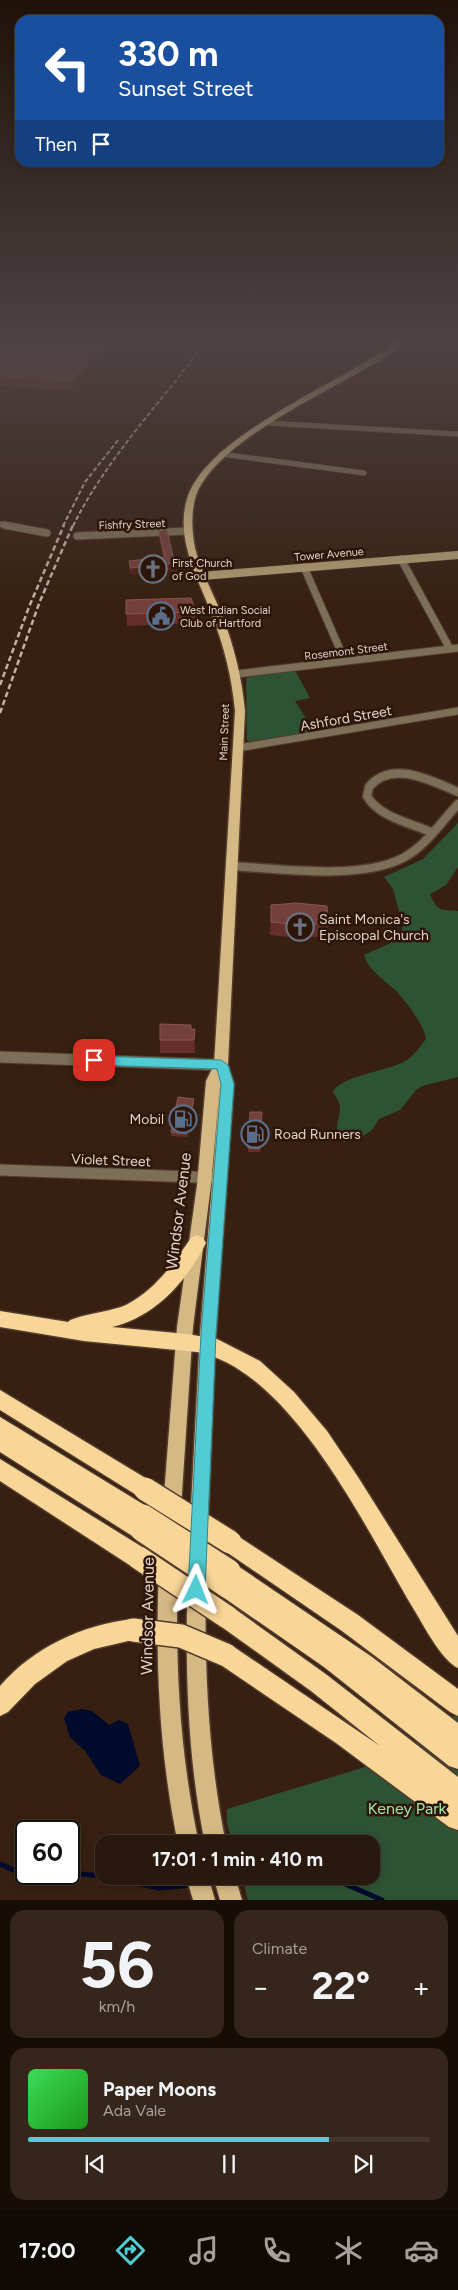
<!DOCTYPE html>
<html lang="en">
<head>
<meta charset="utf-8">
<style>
	body { margin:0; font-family:Figtree,sans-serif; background:#35251b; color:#f1f3f6; height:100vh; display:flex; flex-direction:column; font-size:19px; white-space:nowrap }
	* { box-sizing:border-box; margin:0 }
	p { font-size:16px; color:#a5a09d }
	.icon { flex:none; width:28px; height:28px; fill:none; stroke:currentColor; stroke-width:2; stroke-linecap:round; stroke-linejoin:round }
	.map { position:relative; height:1900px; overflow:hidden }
	.panel { display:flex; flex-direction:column; gap:10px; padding:10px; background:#170d07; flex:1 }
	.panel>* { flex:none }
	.banner { position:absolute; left:15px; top:15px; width:429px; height:152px; border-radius:15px; box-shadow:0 2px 8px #0003,0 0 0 1px #45372e; background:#1a4fa0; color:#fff; overflow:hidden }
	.speed { position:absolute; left:15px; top:1820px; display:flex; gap:10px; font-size:25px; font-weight:700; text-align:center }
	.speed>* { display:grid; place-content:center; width:65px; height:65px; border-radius:50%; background:#29180d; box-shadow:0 2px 8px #0003,0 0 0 1px #45372e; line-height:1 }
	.speed .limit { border:2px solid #111; border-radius:8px; background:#fff; color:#111 }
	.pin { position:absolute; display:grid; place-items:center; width:42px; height:42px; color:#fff; margin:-21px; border-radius:10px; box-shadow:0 2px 8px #0006 }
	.me { position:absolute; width:55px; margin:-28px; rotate:2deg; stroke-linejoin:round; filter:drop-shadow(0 0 4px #0008) }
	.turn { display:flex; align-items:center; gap:18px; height:105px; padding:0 20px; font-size:22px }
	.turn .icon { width:65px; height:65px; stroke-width:2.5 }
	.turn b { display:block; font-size:35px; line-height:42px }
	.then { display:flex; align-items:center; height:48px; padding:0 20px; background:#0003; gap:10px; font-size:19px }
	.big { font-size:38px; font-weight:700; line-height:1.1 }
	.panel .widget { flex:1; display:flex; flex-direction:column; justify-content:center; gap:8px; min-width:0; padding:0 18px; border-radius:15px; background:#35251b }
	.panel .dial { align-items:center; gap:0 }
	.dial b { font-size:65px; line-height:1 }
	.song { display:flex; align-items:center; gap:15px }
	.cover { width:60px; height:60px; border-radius:8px; background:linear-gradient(135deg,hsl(130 70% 55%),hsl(120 70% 35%)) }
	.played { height:5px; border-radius:2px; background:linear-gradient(90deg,#51ccd4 75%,#45372e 75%) }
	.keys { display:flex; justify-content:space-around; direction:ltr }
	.heat { display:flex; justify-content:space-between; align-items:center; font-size:28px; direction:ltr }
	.panel .tiles { flex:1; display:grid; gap:10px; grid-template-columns:1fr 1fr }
	.widget:last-child { grid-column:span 2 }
	.trip { position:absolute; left:95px; top:1835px; width:285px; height:50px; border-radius:15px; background:#29180d; box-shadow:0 2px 8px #0003,0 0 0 1px #45372e; font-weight:700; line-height:50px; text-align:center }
	.tabs { display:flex; height:80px; justify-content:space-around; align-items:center; background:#100a05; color:#a5a09d }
	.tabs .icon { width:35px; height:35px }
	.tabs .on { color:#51ccd4 }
	.tabs b { font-size:22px; color:#f1f3f6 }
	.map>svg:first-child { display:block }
</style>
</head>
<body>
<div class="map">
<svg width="458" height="1900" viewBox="0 0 458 1900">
	<rect width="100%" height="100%" fill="#372011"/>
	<path fill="#2d5334" d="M295,670L310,698L295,701L315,733L249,742L247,740L246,678L261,674Z
		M458,823V867L446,885L430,894C437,911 440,910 458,911V1077L422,1086L416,1090L400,1110L379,1119L372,1130L360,1138L344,1142C331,1130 340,1121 340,1107C340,1102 335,1096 333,1092C340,1075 392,1071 407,1060C415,1055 420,1046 426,1039C426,1028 404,998 395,990C385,980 368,970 364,955L393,942L400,935L403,926L393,889L384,877L423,859Z
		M458,1712V1900H248L242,1876H371V1844H233L227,1823V1809L398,1757Z"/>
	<path fill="#000a2a" d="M82,1709L92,1711L109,1725L119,1720L128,1724L140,1766L120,1784L101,1775L85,1751L70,1737L64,1718L68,1712Z"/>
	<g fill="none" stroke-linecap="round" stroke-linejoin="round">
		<path stroke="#000a2a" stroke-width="5" d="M0,1864L30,1877L61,1874
			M69,1873L104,1876
			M106,1876L159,1888L191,1885
			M314,1876L343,1883L382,1900
			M231,1877L241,1876"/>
		<g stroke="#523c2e" stroke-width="6">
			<path id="street-far3" d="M267,423L458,434
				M221,454L364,473
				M0,524L11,526"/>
		</g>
		<g stroke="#523c2e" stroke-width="9">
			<path id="street-far2" d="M4,525L47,533
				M77,536L188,531
				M401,559L450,649
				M304,567L345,661
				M236,674L458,648
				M238,748L458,711"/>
		</g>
		<g stroke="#523c2e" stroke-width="11">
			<path id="street-far1" d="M431,832C410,823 379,817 367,796L369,787C392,759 432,781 458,792
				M232,866C280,869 361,880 403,858C426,846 441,822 458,804"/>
		</g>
		<g stroke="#523c2e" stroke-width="13">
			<path id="street" d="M0,1057L221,1065
				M0,1170L221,1178"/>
		</g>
		<g stroke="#523c2e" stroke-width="8">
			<path id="secondary-far1" d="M385,340L399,344"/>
		</g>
		<g stroke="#523c2e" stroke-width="9">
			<path id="secondary" d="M202,576L458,555"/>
		</g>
		<g stroke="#523c2e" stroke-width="3">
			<path id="primary" d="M400,340H407C395,352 379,361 363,370C317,397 210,446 195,499C191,515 192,532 195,548C201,571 213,593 222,615C234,646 242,678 245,711L228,1065L234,1084L216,1334L208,1525L205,1531L199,1534L193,1531L190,1525L200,1334L220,1083L211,1185L193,1327L181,1508L178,1514L172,1516L166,1514L163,1508L177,1327L197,1185L206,1081L214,1065L235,711C232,678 224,646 212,615C204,593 192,571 187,548C183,532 182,515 187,499C206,435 345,381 400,340Z
				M170,1537L176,1540L179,1546C174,1647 178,1745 199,1844H178C161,1762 156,1680 158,1597C159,1579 157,1556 164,1540Z
				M197,1554L203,1557L206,1563C204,1658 207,1751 226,1844H205C186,1750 185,1658 188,1563L191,1557Z
				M186,1876H208L215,1900H193Z
				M213,1876H235L242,1900H220Z"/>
		</g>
		<g stroke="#523c2e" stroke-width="3">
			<path id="highway" d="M197,1235L203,1238L206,1243C187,1281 155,1317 112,1327L187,1334L217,1339L260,1361L294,1392L327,1431L358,1477L458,1636V1668C441,1660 423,1624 413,1608C367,1531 291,1370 197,1352L84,1341L0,1327V1311L68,1322C72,1316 114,1311 126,1305C155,1290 173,1264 191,1238Z
				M0,1390L152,1482L156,1489L152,1496L145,1499L138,1496L0,1410Z
				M0,1417L151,1509L154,1516L150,1523L153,1530L150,1537L142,1540L134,1537L0,1452Z
				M0,1459L147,1550L150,1558L147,1566L139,1569L131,1566L0,1481Z
				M230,1531L358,1615L458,1689V1716L450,1712L342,1631L222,1549L219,1542L222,1535Z
				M229,1560L372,1657L458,1723V1769L449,1766L324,1667L220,1595L217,1587L221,1579L218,1571L221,1563Z
				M227,1606L235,1609L327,1675L458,1777V1830L449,1827L336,1743L218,1663L214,1655L218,1647L226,1643L234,1647L380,1746L311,1691L219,1625L216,1617L219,1609Z
				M133,1619L141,1622L144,1630L141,1638L94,1649L67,1661L35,1684L8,1712L0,1716V1686C34,1647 82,1625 133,1619Z"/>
		</g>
		<use href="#street-far3" stroke="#7d6f57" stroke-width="5"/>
		<use href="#street-far2" stroke="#7d6f57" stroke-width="7"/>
		<use href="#street-far1" stroke="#7d6f57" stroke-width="8"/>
		<use href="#street" stroke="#7d6f57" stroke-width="11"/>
		<use href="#secondary-far1" stroke="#ae9971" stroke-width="6"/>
		<use href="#secondary" stroke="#ae9971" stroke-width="8"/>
		<use href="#primary" fill="#d5b985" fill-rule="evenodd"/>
		<use href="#highway" fill="#f8d697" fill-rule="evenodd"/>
		<path stroke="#c2b0a6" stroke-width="2" stroke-dasharray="4.5 2.5" stroke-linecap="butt" d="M63,526L85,482L119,439
			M73,526C107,457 162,402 207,340"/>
		<path stroke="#c2b0a6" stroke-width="2.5" stroke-dasharray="5.5 3" stroke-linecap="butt" d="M0,685L29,607L64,525
			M0,713L40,601L73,525"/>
		<g stroke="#523c2e" stroke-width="26" stroke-linecap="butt">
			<path id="highway-bridge" d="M145,1489L230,1542
				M143,1516L229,1571
				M142,1530L228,1587
				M139,1558L227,1617
				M133,1630L181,1636L226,1655"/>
		</g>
		<use href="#highway-bridge" stroke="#f8d697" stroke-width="23"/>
	</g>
	<path fill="#662e2a" d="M0,340H117L72,391L0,386Z
		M159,531L178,563V570L132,575L129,568V561L163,557L159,538Z
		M126,600L196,612V623L127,626Z
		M271,905L328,923L327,936L299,938L270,935Z
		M160,1024L191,1029L195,1041V1053H160Z
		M194,1099L187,1137L171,1136V1132Z
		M250,1112H262L260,1152H248Z"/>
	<path fill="#4e2119" d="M108,340H117L72,391L71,381Z
		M178,563V570L132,575L131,568Z
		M195,1029V1053L194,1040Z
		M194,1099V1102L187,1137V1134Z"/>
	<path fill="#74403b" stroke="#855751" d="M0,340H108L71,381L0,376Z
		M167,530L173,556L178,563L131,568L129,561L165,557L159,531Z
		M191,598L196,612L126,614V600Z
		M296,903L327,906L328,923L300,925L271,922V905Z
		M160,1024L191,1025V1029H195L194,1040H160Z
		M178,1097L194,1099L187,1134L171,1132Z
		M250,1112H262L260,1149L248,1148Z"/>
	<linearGradient id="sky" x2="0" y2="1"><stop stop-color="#1e1209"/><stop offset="0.56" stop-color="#4d4243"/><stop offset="1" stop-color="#4d4243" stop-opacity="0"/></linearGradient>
	<rect width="458" height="606" fill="url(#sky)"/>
	<path fill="#51ccd4" stroke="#35858a" d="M94,1056L221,1060L228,1065L234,1084L216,1334L205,1590L202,1596L196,1598L190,1596L188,1590L201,1334L221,1084L217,1069L94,1065L88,1060Z"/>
	<defs>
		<g id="church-ring" transform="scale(1.4375)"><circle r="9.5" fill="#2d1607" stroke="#6b7280" stroke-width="1.5"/><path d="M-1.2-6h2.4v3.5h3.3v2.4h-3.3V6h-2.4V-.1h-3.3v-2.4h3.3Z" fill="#6b7280"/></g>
		<g id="civic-ring" transform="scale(1.4375)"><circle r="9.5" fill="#2d1607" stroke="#5c6f8a" stroke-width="1.5"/><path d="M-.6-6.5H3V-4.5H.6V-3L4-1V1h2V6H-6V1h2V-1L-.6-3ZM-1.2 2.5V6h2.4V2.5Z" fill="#5c6f8a"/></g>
		<g id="fuel-ring" transform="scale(1.4375)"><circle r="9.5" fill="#2d1607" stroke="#5c6f8a" stroke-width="1.5"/><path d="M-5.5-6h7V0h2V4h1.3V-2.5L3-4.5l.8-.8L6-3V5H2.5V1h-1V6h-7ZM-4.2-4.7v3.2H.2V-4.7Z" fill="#5c6f8a"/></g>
	</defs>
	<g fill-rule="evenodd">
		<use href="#church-ring" x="153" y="569"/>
		<use href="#civic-ring" x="161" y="616"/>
		<use href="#church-ring" x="300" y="927"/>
		<use href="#fuel-ring" x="183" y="1119"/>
		<use href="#fuel-ring" x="255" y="1134"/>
	</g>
	<g text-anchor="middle" stroke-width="5" stroke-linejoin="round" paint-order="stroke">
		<g font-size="11" fill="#e2d2c9" stroke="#2d1607">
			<text transform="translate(132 524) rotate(-2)" y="4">Fishfry Street</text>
			<text transform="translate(329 554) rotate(-5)" y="4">Tower Avenue</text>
			<text transform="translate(346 651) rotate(-7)" y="4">Rosemont Street</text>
			<text transform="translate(224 732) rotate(-88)" y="4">Main Street</text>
		</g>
		<g font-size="11" fill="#e2d2c9" stroke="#2d1607" text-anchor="start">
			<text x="172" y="567">First Church<tspan x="172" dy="13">of God</tspan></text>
			<text x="180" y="614">West Indian Social<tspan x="180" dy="13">Club of Hartford</tspan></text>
		</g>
		<g font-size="14" fill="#e2d2c9" stroke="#2d1607">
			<text transform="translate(346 718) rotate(-10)" y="5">Ashford Street</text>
			<text transform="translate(111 1160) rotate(2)" y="5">Violet Street</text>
		</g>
		<g font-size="14" fill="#e2d2c9" stroke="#2d1607" text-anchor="start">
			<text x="319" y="924">Saint Monica's<tspan x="319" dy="16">Episcopal Church</tspan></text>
			<text x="164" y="1124" text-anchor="end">Mobil</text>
			<text x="274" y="1139">Road Runners</text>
		</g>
		<g font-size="16" fill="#e2d2c9" stroke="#2d1607">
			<text transform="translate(178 1211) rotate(-83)" y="6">Windsor Avenue</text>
			<text transform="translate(147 1616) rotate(-89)" y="6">Windsor Avenue</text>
		</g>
		<g font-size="16" fill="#9ce9a8" stroke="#2d1607">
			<text x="407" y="1814">Keney Park</text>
		</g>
	</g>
</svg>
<div class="speed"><div class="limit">60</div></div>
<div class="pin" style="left:94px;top:1060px;background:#d93025"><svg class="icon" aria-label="arrive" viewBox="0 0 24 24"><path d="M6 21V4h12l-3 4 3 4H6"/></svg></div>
<svg class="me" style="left:196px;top:1590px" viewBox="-20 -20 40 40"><path d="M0-17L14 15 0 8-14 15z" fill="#51ccd4" stroke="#fff" stroke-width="4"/></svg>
<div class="trip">17:01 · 1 min · 410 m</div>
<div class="banner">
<div class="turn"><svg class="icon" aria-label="left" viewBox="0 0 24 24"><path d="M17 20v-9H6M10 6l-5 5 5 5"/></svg><div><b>330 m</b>Sunset Street</div></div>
<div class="then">Then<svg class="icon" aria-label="arrive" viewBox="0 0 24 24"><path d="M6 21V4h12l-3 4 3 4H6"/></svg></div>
</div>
</div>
<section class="panel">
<div class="tiles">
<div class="widget dial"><b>56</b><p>km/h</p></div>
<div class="widget"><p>Climate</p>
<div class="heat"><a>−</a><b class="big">22°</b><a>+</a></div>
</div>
<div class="widget">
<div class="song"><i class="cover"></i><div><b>Paper Moons</b><p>Ada Vale</p></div></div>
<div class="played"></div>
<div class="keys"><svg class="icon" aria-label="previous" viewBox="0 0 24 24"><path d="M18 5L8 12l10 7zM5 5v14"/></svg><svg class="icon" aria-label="pause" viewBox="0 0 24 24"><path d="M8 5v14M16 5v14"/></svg><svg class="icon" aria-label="next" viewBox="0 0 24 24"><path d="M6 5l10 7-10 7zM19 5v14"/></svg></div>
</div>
</div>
</section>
<nav class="tabs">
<b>17:00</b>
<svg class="icon on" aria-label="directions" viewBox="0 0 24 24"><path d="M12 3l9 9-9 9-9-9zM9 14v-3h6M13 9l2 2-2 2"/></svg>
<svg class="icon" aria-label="music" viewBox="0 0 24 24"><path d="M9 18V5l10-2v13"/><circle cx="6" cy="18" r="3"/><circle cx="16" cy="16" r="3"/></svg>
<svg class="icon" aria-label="phone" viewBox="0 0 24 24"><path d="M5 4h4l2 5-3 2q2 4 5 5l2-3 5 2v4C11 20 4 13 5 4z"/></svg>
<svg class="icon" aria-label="climate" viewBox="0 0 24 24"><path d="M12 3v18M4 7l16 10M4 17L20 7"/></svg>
<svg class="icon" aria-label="car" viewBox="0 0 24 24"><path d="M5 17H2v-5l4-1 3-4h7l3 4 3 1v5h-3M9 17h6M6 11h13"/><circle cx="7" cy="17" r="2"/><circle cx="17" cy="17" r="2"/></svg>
</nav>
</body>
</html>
